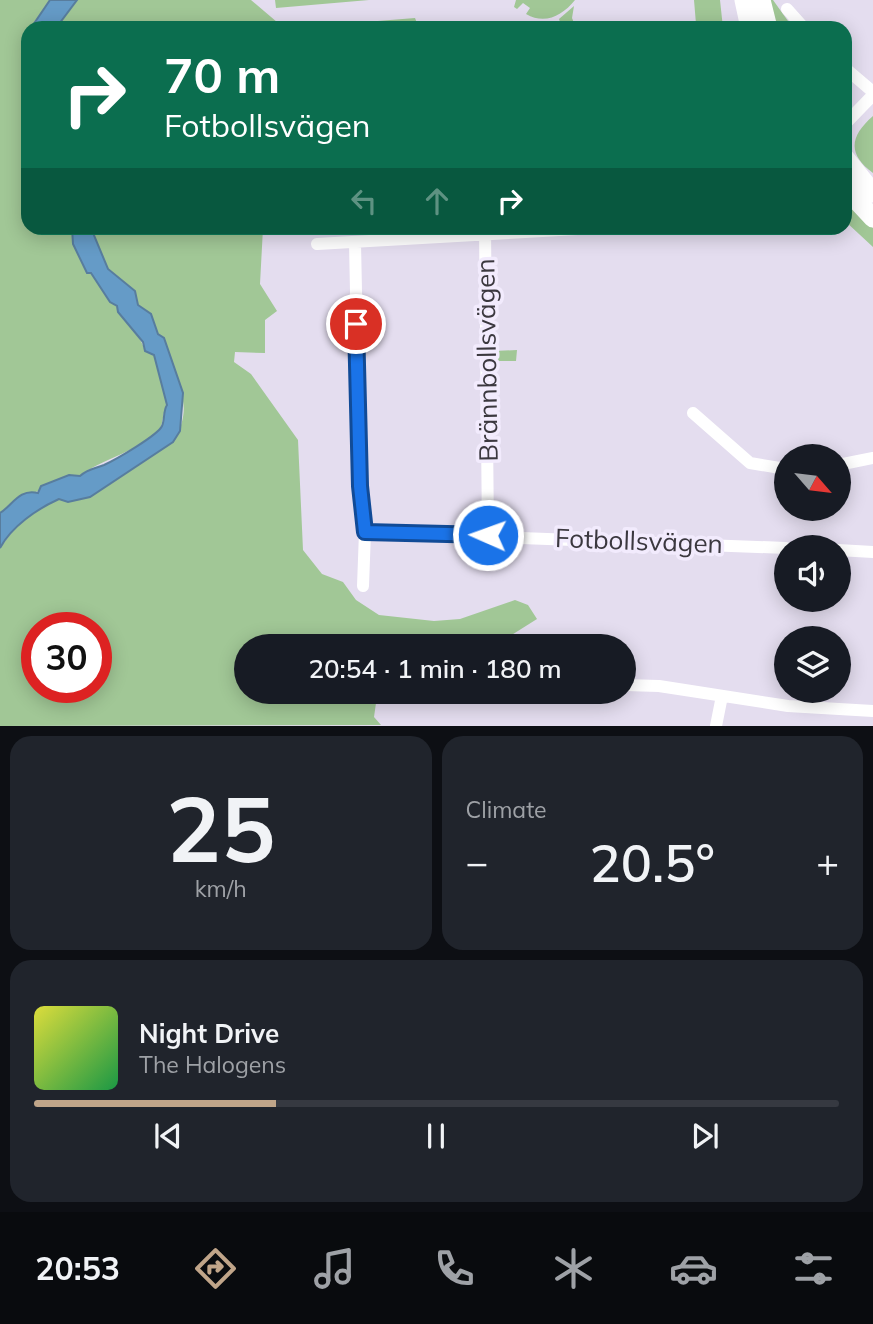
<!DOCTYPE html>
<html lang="en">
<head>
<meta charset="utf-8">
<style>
	body { margin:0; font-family:Mulish,sans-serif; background:#20242c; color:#f1f3f6; height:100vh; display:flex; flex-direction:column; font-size:26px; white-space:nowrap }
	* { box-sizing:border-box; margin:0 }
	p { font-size:23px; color:#9ea1a6 }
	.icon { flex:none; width:38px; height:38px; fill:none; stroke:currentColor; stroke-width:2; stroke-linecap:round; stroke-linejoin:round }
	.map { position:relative; height:726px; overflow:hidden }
	.drawer { display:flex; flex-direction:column; gap:10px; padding:10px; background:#0d0f14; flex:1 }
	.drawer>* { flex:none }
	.hud { position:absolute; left:21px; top:21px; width:831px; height:214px; border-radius:21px; box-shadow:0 4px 18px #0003; background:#0b6e4f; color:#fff; overflow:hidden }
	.needle { width:46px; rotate:118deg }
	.fabs { position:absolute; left:774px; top:444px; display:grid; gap:14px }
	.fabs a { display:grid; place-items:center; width:77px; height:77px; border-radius:50%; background:#171b24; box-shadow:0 4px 18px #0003; font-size:35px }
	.speed { position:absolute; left:21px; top:612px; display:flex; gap:14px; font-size:35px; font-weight:700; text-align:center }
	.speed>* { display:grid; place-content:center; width:91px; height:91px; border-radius:50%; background:#171b24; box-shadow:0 4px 18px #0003; line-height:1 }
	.speed .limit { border:10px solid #d22; background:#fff; color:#111 }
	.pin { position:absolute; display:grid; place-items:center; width:60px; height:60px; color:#fff; margin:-30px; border:4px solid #fff; border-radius:50%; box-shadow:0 2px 7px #0007 }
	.me { position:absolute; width:77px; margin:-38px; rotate:272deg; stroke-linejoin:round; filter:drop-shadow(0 0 5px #0008) }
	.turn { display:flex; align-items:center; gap:24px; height:147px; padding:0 28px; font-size:32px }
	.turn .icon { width:91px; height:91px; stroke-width:2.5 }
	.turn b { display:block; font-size:49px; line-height:60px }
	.lanes { display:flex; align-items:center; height:66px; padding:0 28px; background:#0003; justify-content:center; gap:35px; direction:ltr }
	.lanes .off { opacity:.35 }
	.big { font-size:52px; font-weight:600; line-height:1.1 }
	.drawer .tile { flex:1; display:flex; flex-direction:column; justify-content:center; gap:10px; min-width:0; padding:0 24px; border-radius:21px; background:#20242c }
	.drawer .dial { align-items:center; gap:0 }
	.dial b { font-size:91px; line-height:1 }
	.song { display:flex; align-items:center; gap:21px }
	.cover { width:84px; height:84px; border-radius:10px; background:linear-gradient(135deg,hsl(60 70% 55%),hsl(140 70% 35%)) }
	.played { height:7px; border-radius:4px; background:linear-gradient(90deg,#c0a589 30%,#363941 30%) }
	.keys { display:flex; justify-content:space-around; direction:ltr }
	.heat { display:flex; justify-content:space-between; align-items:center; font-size:38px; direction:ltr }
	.drawer .tiles { flex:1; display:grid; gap:10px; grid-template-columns:1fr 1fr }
	.tile:last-child { grid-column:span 2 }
	.trip { position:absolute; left:234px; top:634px; width:402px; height:70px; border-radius:35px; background:#171b24; box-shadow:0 4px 18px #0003; font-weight:600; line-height:70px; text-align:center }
	.dock { display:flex; height:112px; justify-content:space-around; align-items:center; background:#090b0e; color:#9ea1a6 }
	.dock .icon { width:49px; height:49px }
	.dock .current { color:#c0a589 }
	.dock b { font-size:32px; color:#f1f3f6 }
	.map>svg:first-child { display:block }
</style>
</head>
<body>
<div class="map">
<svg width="873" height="726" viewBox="0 0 873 726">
	<rect width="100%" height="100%" fill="#e4ddef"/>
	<path fill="#a1c796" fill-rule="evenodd" d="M0,0H50L31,28H28C27,48 16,46 28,70V228H72L73,244L87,272L91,273C104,291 140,331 145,351L154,354L167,405C162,413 164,423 159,430C148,447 95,462 80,476C66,473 14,504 0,513Z
		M77,0H251L284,28H56Z
		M275,0H369L276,8Z
		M516,0H575C562,16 545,25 526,14L530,8L523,3L517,9L514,7Z
		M694,0H720L723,28L696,24Z
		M766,0H773L793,28H775Z
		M574,6L572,18L576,28H562L559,19Z
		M415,18L419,28H291Z
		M873,116V173C847,154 850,136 873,116Z
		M845,199L873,228V247L845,221Z
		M91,228H263L260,284L277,311L265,320V353L235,352L234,362L251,374L298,440L303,550L322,574L343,582L356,600L379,615L434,621L460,619L515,600L528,605L537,619L494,646H247V691H399L376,703L374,717L381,725L0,726V548L15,528L35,510L59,499L90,497L173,442C202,394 163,376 164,338L158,334L151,315L138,305L135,291L108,269ZM37,628H96V688H37Z
		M517,350L516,361H494V351Z"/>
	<path fill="#659bc7" stroke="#587d9e" stroke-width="2" d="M50,0H77L56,28H31Z
		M72,228H91L108,269L135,291L138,305L151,314L158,334L164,338L183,393L180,431L173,442L90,497L68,502L59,499C37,509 12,526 0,548V513C12,506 19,488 38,493L41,486L69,475L80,476C88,469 94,469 104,465C117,459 158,435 162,426C165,420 163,411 167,405L154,355L145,351L143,342L118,312L117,306L110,302L91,273H87L73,244Z"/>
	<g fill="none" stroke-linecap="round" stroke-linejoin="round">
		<path stroke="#fff" stroke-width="12" d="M787,9L804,28
			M845,68L873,92
			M845,124L873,95
			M485,228L488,535
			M355,243L360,486L365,532L363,586
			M317,244L595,228
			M693,413L750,463L786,469
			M838,465L873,458
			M365,532L786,548
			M838,550L873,552
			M625,685L659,686L788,706L873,711
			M585,693L593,691
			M716,726L722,696"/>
		<path stroke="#fff" stroke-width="19" d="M744,0L750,28
			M761,0L768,28
			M845,158L873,193
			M845,188L873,218"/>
	</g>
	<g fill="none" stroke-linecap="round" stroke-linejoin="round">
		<g stroke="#114b97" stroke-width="18">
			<path id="route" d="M356,324L360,486L365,532L488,535"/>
		</g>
		<use href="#route" stroke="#1a73e8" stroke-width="12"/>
	</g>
	<g text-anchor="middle" stroke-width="7" stroke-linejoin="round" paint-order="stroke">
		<g font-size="26" fill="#3b383f" stroke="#f2ebfd">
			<text transform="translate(487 360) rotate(-91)" y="9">Brännbollsvägen</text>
			<text transform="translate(639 541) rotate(2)" y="9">Fotbollsvägen</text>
		</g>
	</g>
</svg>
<div class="fabs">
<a><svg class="needle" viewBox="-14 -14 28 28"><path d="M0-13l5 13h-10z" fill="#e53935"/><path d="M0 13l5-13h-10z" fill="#9ea1a6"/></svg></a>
<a><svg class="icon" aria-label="sound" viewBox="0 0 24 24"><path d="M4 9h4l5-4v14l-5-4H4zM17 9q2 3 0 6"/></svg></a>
<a><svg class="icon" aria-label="layers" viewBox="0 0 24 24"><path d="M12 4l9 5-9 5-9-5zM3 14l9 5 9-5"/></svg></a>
</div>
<div class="speed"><div class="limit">30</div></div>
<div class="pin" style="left:356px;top:324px;background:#d93025"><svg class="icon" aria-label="arrive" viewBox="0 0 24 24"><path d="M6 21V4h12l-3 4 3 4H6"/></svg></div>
<svg class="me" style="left:488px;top:535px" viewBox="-20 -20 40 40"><circle r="17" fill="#1a73e8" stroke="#fff" stroke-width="3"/><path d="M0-11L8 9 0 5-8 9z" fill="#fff"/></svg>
<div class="trip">20:54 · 1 min · 180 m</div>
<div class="hud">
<div class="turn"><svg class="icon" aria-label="right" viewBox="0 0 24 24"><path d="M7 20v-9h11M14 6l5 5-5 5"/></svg><div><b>70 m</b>Fotbollsvägen</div></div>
<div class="lanes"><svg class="icon off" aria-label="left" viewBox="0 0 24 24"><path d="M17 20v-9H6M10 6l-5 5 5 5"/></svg><svg class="icon off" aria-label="ahead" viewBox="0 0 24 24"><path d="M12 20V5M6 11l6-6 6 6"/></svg><svg class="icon" aria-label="right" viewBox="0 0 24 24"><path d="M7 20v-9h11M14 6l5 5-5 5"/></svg></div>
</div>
</div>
<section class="drawer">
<div class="tiles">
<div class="tile dial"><b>25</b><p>km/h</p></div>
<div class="tile"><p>Climate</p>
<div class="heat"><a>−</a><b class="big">20.5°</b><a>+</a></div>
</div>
<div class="tile">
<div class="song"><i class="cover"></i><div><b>Night Drive</b><p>The Halogens</p></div></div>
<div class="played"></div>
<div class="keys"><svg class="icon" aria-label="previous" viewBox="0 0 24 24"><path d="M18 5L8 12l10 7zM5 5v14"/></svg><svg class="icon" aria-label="pause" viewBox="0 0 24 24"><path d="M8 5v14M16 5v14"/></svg><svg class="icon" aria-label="next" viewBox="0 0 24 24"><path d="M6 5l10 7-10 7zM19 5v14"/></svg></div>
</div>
</div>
</section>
<nav class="dock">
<b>20:53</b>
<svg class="icon current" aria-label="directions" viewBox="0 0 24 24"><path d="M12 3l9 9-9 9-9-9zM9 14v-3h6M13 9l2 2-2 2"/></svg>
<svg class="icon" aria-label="music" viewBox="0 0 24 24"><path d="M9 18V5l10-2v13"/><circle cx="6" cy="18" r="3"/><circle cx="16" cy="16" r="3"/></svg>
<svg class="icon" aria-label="phone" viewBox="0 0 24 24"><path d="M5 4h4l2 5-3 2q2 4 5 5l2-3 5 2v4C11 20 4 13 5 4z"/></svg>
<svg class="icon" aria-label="climate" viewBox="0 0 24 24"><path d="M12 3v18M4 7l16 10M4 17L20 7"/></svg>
<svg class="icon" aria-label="car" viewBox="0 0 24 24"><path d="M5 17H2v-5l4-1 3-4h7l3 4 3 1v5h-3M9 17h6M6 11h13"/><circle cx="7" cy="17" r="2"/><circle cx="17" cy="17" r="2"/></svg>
<svg class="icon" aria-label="filters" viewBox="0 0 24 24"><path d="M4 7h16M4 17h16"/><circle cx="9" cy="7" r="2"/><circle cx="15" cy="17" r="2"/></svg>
</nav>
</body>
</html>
